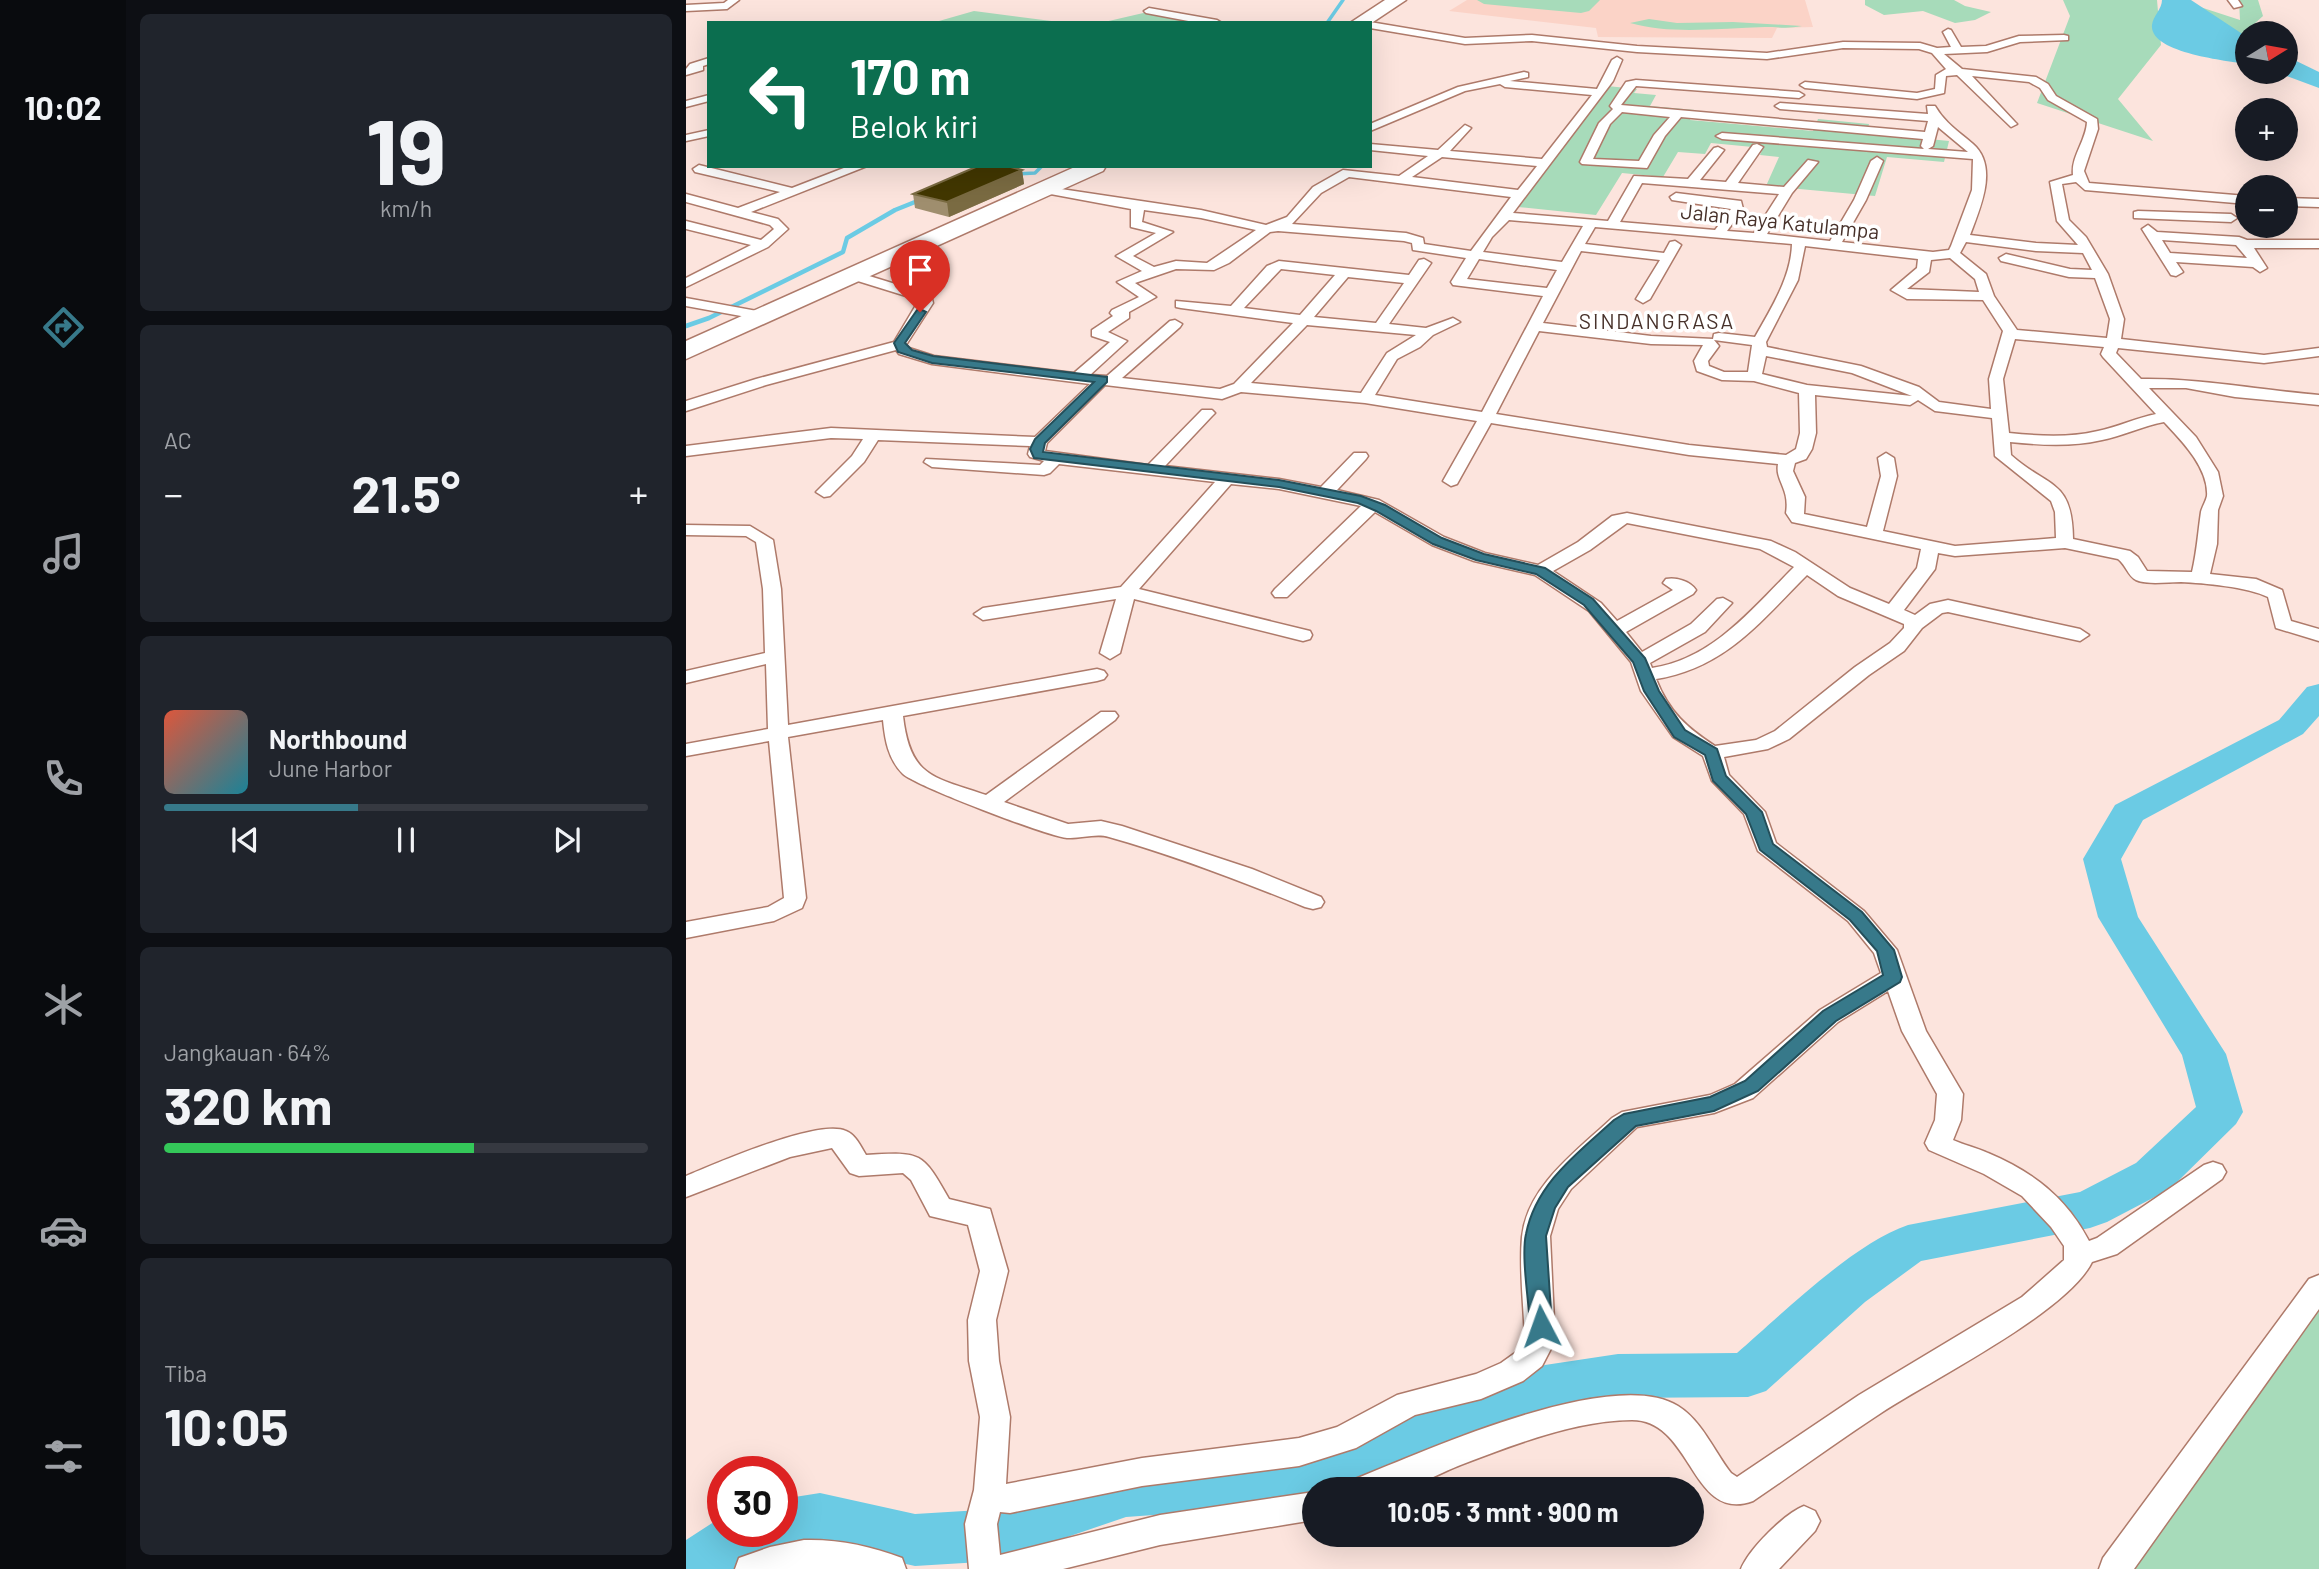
<!DOCTYPE html>
<html lang="id">
<head>
<meta charset="utf-8">
<style>
	body { margin:0; font-family:Barlow,sans-serif; background:#20242c; color:#f1f3f6; height:100vh; display:flex; flex-direction:column; font-size:26px; white-space:nowrap }
	* { box-sizing:border-box; margin:0 }
	p { font-size:23px; color:#9ea1a6 }
	.icon { flex:none; width:38px; height:38px; fill:none; stroke:currentColor; stroke-width:2; stroke-linecap:round; stroke-linejoin:round }
	.map { position:relative; flex:1; overflow:hidden }
	.sheet { display:flex; flex-direction:column; gap:14px; padding:14px; background:#0d0f14; width:560px }
	.sheet>* { flex:none }
	.hud { position:absolute; left:21px; top:21px; width:665px; height:147px; border-radius:0px; box-shadow:0 7px 28px #0002; background:#0b6e4f; color:#fff; overflow:hidden }
	.needle { width:46px; rotate:79deg }
	.fabs { position:absolute; left:1549px; top:21px; display:grid; gap:14px }
	.fabs a { display:grid; place-items:center; width:63px; height:63px; border-radius:50%; background:#171b24; box-shadow:0 7px 28px #0002; font-size:35px }
	.speed { position:absolute; left:21px; top:1456px; display:flex; gap:14px; font-size:35px; font-weight:700; text-align:center }
	.speed>* { display:grid; place-content:center; width:91px; height:91px; border-radius:50%; background:#171b24; box-shadow:0 7px 28px #0002; line-height:1 }
	.speed .limit { border:10px solid #d22; background:#fff; color:#111 }
	.pin { position:absolute; display:grid; place-items:center; width:60px; height:60px; color:#fff; margin:-72px -30px; border-radius:50% 50% 50% 0; rotate:-45deg; box-shadow:0 0 7px #0007 }
	.pin .icon { rotate:45deg }
	.me { position:absolute; width:77px; margin:-38px; rotate:356deg; stroke-linejoin:round; filter:drop-shadow(0 0 5px #0008) }
	.turn { display:flex; align-items:center; gap:24px; height:147px; padding:0 28px; font-size:32px }
	.turn .icon { width:91px; height:91px; stroke-width:2.5 }
	.turn b { display:block; font-size:49px; line-height:60px }
	.big { font-size:52px; font-weight:700; line-height:1.1 }
	.sheet .widget { flex:1; display:flex; flex-direction:column; justify-content:center; gap:10px; min-width:0; padding:0 24px; border-radius:10px; background:#20242c }
	.sheet .dial { align-items:center; gap:0 }
	.dial b { font-size:91px; line-height:1 }
	.song { display:flex; align-items:center; gap:21px }
	.cover { width:84px; height:84px; border-radius:10px; background:linear-gradient(135deg,hsl(10 70% 55%),hsl(190 70% 35%)) }
	.played { height:7px; border-radius:4px; background:linear-gradient(90deg,#37798a 40%,#363941 40%) }
	.keys { display:flex; justify-content:space-around; direction:ltr }
	.heat { display:flex; justify-content:space-between; align-items:center; font-size:38px; direction:ltr }
	.charge { height:10px; border-radius:5px; background:linear-gradient(90deg,#34c759 64%,#363941 0) }
	.trip { position:absolute; left:616px; top:1477px; width:402px; height:70px; border-radius:35px; background:#171b24; box-shadow:0 7px 28px #0002; font-weight:700; line-height:70px; text-align:center }
	main { display:flex; flex:1; min-height:0 }
	.menu { display:flex; flex-direction:column; width:126px; justify-content:space-around; align-items:center; background:#090b0e; color:#9ea1a6 }
	.menu .icon { width:49px; height:49px }
	.menu .on { color:#37798a }
	.menu b { font-size:32px; color:#f1f3f6 }
	.map>svg:first-child { display:block }
</style>
</head>
<body>
<main>
<nav class="menu">
<b>10:02</b>
<svg class="icon on" aria-label="directions" viewBox="0 0 24 24"><path d="M12 3l9 9-9 9-9-9zM9 14v-3h6M13 9l2 2-2 2"/></svg>
<svg class="icon" aria-label="music" viewBox="0 0 24 24"><path d="M9 18V5l10-2v13"/><circle cx="6" cy="18" r="3"/><circle cx="16" cy="16" r="3"/></svg>
<svg class="icon" aria-label="phone" viewBox="0 0 24 24"><path d="M5 4h4l2 5-3 2q2 4 5 5l2-3 5 2v4C11 20 4 13 5 4z"/></svg>
<svg class="icon" aria-label="climate" viewBox="0 0 24 24"><path d="M12 3v18M4 7l16 10M4 17L20 7"/></svg>
<svg class="icon" aria-label="car" viewBox="0 0 24 24"><path d="M5 17H2v-5l4-1 3-4h7l3 4 3 1v5h-3M9 17h6M6 11h13"/><circle cx="7" cy="17" r="2"/><circle cx="17" cy="17" r="2"/></svg>
<svg class="icon" aria-label="filters" viewBox="0 0 24 24"><path d="M4 7h16M4 17h16"/><circle cx="9" cy="7" r="2"/><circle cx="15" cy="17" r="2"/></svg>
</nav>
<section class="sheet">
<div class="widget dial"><b>19</b><p>km/h</p></div>
<div class="widget"><p>AC</p>
<div class="heat"><a>−</a><b class="big">21.5°</b><a>+</a></div>
</div>
<div class="widget">
<div class="song"><i class="cover"></i><div><b>Northbound</b><p>June Harbor</p></div></div>
<div class="played"></div>
<div class="keys"><svg class="icon" aria-label="previous" viewBox="0 0 24 24"><path d="M18 5L8 12l10 7zM5 5v14"/></svg><svg class="icon" aria-label="pause" viewBox="0 0 24 24"><path d="M8 5v14M16 5v14"/></svg><svg class="icon" aria-label="next" viewBox="0 0 24 24"><path d="M6 5l10 7-10 7zM19 5v14"/></svg></div>
</div>
<div class="widget"><p>Jangkauan · 64%</p><b class="big">320 km</b><div class="charge"></div></div>
<div class="widget"><p>Tiba</p><b class="big">10:05</b></div>
</section>
<div class="map">
<svg width="1633" height="1569" viewBox="0 0 1633 1569">
	<rect width="100%" height="100%" fill="#fce4dd"/>
	<path fill="#fbd3c7" d="M781,0H1119L1127,27L1091,28L1086,38L912,37L910,28L763,11Z"/>
	<path fill="#a7dbba" d="M791,0H914L903,11L895,13L798,4Z
		M1179,0H1268L1279,6L1305,12L1289,20L1269,23L1237,11L1198,15L1179,5Z
		M1377,0H1471L1475,45L1432,99L1467,141L1351,103L1384,16Z
		M1553,0H1572L1577,16L1567,25L1591,31L1561,33V40L1508,5L1554,20Z
		M288,11L381,23H246Z
		M466,11L523,23H414Z
		M963,19L991,23L1047,22L1116,26C1102,29 1092,27 1079,27C1035,28 986,35 944,23Z
		M921,86L951,89L948,93L970,95L964,106L1009,110L1004,120L1127,131L1132,119L1183,124L1181,133L1263,141L1258,162L1201,157L1189,196L1080,186L1093,157L1074,155L1077,148L1025,143L1019,154L992,152L977,177L936,173L910,215L832,207Z
		M1633,1284V1569H1431Z"/>
	<path fill="#6bcbe4" d="M1476,0H1505L1561,37V64C1542,61 1463,53 1466,25C1467,16 1476,9 1476,0Z
		M1600,56L1633,72V88L1590,72H1600Z"/>
	<g fill="none" stroke-linecap="round" stroke-linejoin="round">
		<path stroke="#6bcbe4" stroke-width="3.5" d="M641,23L657,0
			M328,174L349,173L356,166"/>
		<path stroke="#6bcbe4" stroke-width="4.5" d="M0,326L23,318L157,252L161,238L209,210L234,200"/>
		<path fill="#6bcbe4" fill-rule="evenodd" d="M1633,684V716L1617,734L1457,820L1435,859L1452,917L1540,1054L1557,1112L1550,1124L1484,1189L1421,1222L1404,1228L1235,1261L1179,1302L1080,1391L1062,1397L932,1398L859,1409L749,1447L647,1489H628V1497L608,1505L440,1517L311,1561L229,1566L134,1545L96,1551L83,1546L52,1569H0V1540L37,1516V1531H96V1499L134,1493L229,1514L311,1509L440,1467L606,1456L736,1405L859,1365L932,1354L1051,1353C1096,1314 1168,1243 1222,1225L1394,1192L1450,1163L1510,1107L1496,1055L1412,917L1397,859L1429,805L1593,720L1621,687Z"/>
		<g stroke="#ae7a6a" stroke-width="3">
			<path id="street" d="M42,0H53L41,9L0,11V5L38,3Z
				M1542,0H1552L1556,6L1548,8Z
				M463,8L531,20L536,23H513L460,13L458,11Z
				M684,22L779,38L846,35L951,46L1081,53L1157,42L1234,43L1251,48L1265,47L1257,32L1262,29L1265,30L1275,47L1300,46L1333,36L1378,35L1382,36V40L1334,42L1301,52L1258,54L1276,69L1350,77L1362,84L1370,96L1411,119L1412,129L1398,171L1403,183L1561,196V204L1399,190L1390,182L1376,184L1383,220L1400,237L1422,274L1438,319L1435,339L1578,355L1633,348V356L1578,363L1432,348L1430,353L1455,379C1514,378 1573,390 1633,395V405L1549,397L1500,388H1463L1510,437L1532,472L1537,496L1532,510L1531,544L1524,574L1570,579L1596,590L1605,621L1633,629V641L1590,628L1582,597C1561,587 1518,583 1495,582C1481,582 1462,585 1450,580C1442,576 1440,565 1432,559L1379,548L1269,556L1252,553L1249,569L1218,610L1229,615L1244,604L1262,600L1394,629L1403,635L1394,641L1262,612L1256,613L1236,628L1218,651L1183,675L1103,739L1082,749L1038,757L1043,775L1079,812L1090,843L1178,911L1211,950L1240,1031L1277,1094L1275,1120L1267,1140C1278,1145 1291,1148 1302,1153C1347,1172 1380,1197 1403,1241L1411,1238L1518,1165L1527,1162L1536,1165L1540,1172L1536,1179L1431,1254L1406,1262C1382,1312 1245,1380 1195,1413C1152,1441 1110,1472 1067,1501C1005,1524 1007,1420 946,1420C890,1420 824,1446 772,1466C754,1473 731,1487 712,1489C697,1491 680,1489 664,1489L669,1479C737,1452 927,1365 992,1406C1016,1421 1028,1451 1045,1473L1051,1477L1173,1395L1336,1297L1378,1260V1246L1365,1227L1336,1196L1298,1174L1243,1150L1239,1143L1249,1120L1251,1094L1216,1031L1202,991L1152,1022L1067,1098L1028,1113L951,1127L885,1189L872,1209L864,1236L869,1341L856,1366L837,1381L795,1399L729,1415L670,1448L613,1466L456,1486L324,1513L314,1512L311,1524L314,1555L474,1515L628,1492V1520L474,1545L377,1569H283L279,1524L288,1490L294,1417L283,1361L282,1320L294,1271L282,1225L244,1216L225,1180L217,1173L173,1176L164,1173L146,1148L104,1157L0,1197V1176C29,1164 133,1118 160,1131C170,1135 175,1147 180,1155C235,1152 236,1151 263,1199L304,1209L322,1271L310,1320L313,1361L324,1417L320,1484L456,1458L613,1438L651,1427L711,1395L790,1374L815,1363L836,1348L839,1341C838,1307 833,1271 836,1237C841,1186 891,1151 926,1118L936,1112L1024,1095L1049,1084L1134,1010L1195,973L1188,953L1162,921L1072,851L1058,814L1026,781L1017,756L987,737L955,691L945,662L903,611L849,575L788,561L746,545L689,512L601,597H589L586,593L589,589L675,506L593,489L545,484L453,589L624,631L626,635L624,639L617,641L448,599L434,653L424,659L414,653L430,599L297,620L288,614L297,608L435,587L529,482L373,464L364,473L358,475L246,467L238,462L240,459L354,465L358,461L344,457L342,454L344,446L192,440L178,462L144,496L138,497L130,492L166,456L177,439L145,438L0,456V446L145,428L349,437L404,384L246,364L213,354L210,350L80,385L0,411V401L70,379L208,342L233,300L162,278L160,275L167,271L245,295L247,303L220,345L223,348L248,356L388,373L424,342L406,336V330L427,316L424,313L426,310L453,297L431,282L456,271L430,256L470,233L445,227V209L359,193L353,189L355,186L515,210L580,225L601,217L627,187L657,170L713,176L742,156L684,150V144L752,150L779,125L785,128L764,151L856,159L906,95L819,87L814,84L779,91L684,131V124L772,87L838,72L842,73V77L824,81L911,89L926,60L931,57L936,60L927,81L827,213L922,221L948,176L1002,179L1028,148L1032,147L1038,150L1014,180L1040,182L1067,145L1071,144L1077,147L1052,183L1098,187L1122,160L1132,162L1106,193L1081,234L1144,241L1168,200L1185,161L1191,157L1197,161L1180,200L1156,242L1247,252L1263,250L1265,246L1286,190L1287,159L1036,139L1030,136L1036,133L1238,149L1235,146L1237,139L995,117L979,136L961,168L896,164L894,162L913,123L927,109L924,106L940,82L950,80L1113,92L1118,95L1113,98L950,86L935,105L1239,132L1242,121L1094,109L1089,106L1094,103L1242,114L1241,106H1249C1259,123 1272,131 1287,144C1313,167 1294,208 1284,235L1350,243L1392,245L1371,221L1364,182L1387,175C1385,156 1400,141 1401,122L1362,100L1354,88L1343,82L1286,76L1329,122L1331,124L1325,127L1271,75L1260,76L1258,93L1231,99L1119,88L1114,85L1119,82L1231,93L1249,89L1250,75L1260,69L1246,53L1233,49L1157,48L1081,59L951,52L846,41L779,44L684,28V23H681ZM936,112L984,117L968,135L953,161L907,159L924,124ZM1252,127L1282,152L1242,149L1247,146ZM756,157L851,166L832,190L726,177ZM663,177L825,197L785,251L738,244L737,238L720,233L606,224L635,193ZM956,183L1093,194L1068,233L1041,231L1057,209L1055,201L990,193L984,197L986,200L1045,209L1029,230L934,222ZM458,210L515,218L570,230L521,263L490,261L468,267L447,256L487,232L456,222ZM823,220L897,226L876,262L797,252L806,237ZM909,227L1106,244C1105,278 1085,308 1069,337L1033,333L1028,334L1027,339L965,336L857,323L895,251L974,260L950,299L957,303L964,299L995,245L989,241L984,242L978,253L899,244ZM592,231L718,241L726,243L727,250L780,258L765,282L767,285L857,296L796,412L689,395L711,359L734,347L747,335L774,322L767,318L740,328L703,324L745,263L738,259L733,260L723,275L593,261L581,266L545,306L490,301V307L495,308L607,323L548,384L534,389L436,378L494,327L496,324L489,320L484,321L421,376L404,375L441,341L422,332L443,318V312L470,297L449,283L490,269L528,270L543,263L584,232ZM1280,242L1350,251L1397,253L1406,270L1384,269L1320,254L1313,258L1315,261L1383,277L1409,278L1424,319L1421,338L1331,330L1308,296L1300,274L1274,253ZM1119,246L1232,259L1231,268L1205,290L1221,299L1297,300L1317,331L1303,379L1305,409L1253,402L1233,387L1175,366L1081,347L1080,342L1112,280ZM1264,258L1289,279L1293,292L1221,289L1243,272L1245,260ZM793,259L871,270L861,288L781,279ZM595,269L649,275L614,315L558,308ZM662,277L718,283L690,323L628,317ZM621,325L730,335L701,353L675,393L565,383ZM853,331L965,344L1017,345L1008,361L1011,371L1036,380L1068,381L1113,393L1114,433L1110,449L1100,455L1003,445L810,414ZM1329,339L1418,347L1415,354L1417,357L1470,414C1450,418 1432,427 1412,431C1383,438 1352,436 1323,433L1317,379ZM1028,340L1066,345L1062,372H1038L1023,366L1022,361L1033,346ZM1080,356L1166,373L1226,396L1121,385L1076,374ZM419,385L536,399L555,392L679,403L791,421L757,481L765,486L771,484L805,423L1003,455L1092,464C1089,481 1104,488 1100,513L1106,522L1235,549L1231,568L1203,604L1164,588L1109,552L1085,541L941,513L926,516L892,542L852,565L799,553L758,537L693,500L651,490L680,459L682,456L680,453H668L635,487L593,479L479,466L526,416L529,413L526,410H516L462,465L359,451L361,443ZM1129,395L1224,405L1232,400L1249,411L1306,418L1309,456L1365,501L1369,512L1370,538L1269,546L1197,531L1211,476L1208,458L1200,453L1192,458L1195,476L1181,527L1118,514L1119,497L1107,471L1109,463L1120,459L1126,449L1130,433ZM1478,422C1495,440 1523,468 1521,496C1520,501 1516,507 1515,512C1512,532 1511,551 1506,572L1461,571L1452,557L1444,551L1387,539C1386,478 1363,489 1325,455L1324,442C1354,445 1386,447 1416,440C1437,436 1456,426 1478,422ZM941,523L1074,549L1108,567C1067,608 1027,659 966,668L964,663L1019,632L1046,603L1037,598L1031,599L1005,624L956,652L940,632L1007,594L1010,590C1004,581 990,577 980,579L977,583L987,590L931,621L915,603L867,571L904,550ZM1121,575L1152,596L1218,624V628L1204,643L1169,667L1089,731L1070,740L1029,746C1001,728 983,712 970,679C1039,668 1074,622 1121,575Z
				M23,58V64L17,66V70L0,75V69L4,64Z
				M23,95V101L0,107V101Z
				M23,130V136L0,141V135Z
				M13,165L106,188L163,166H181L65,212L92,219L102,229L82,247L0,287V278L65,245L0,229V221L75,240L88,229L84,225L0,202V194L52,208L94,192L9,172L7,169Z
				M1600,198L1633,199V207L1600,206Z
				M1452,211L1545,214L1551,218L1545,222L1448,218V212Z
				M1462,225L1471,232L1553,237L1561,240H1633V248H1568L1581,268L1574,272L1567,267L1490,262L1497,272L1490,276L1485,275L1456,229ZM1476,240L1550,245L1561,258L1484,253Z
				M1578,226H1591V227L1585,231Z
				M0,298L82,313L84,316L77,320L0,306Z
				M0,525L64,526L87,540L95,589L102,725L411,669L418,671L421,675L418,679L411,681L217,716C224,778 248,777 300,795L415,712H429L432,716L429,720L318,802L382,824L415,821L436,826L566,869L635,897L638,902L635,907L627,909L619,907C555,881 490,856 423,837C409,833 395,839 381,838C361,836 230,786 217,774C202,759 199,740 197,720L102,737L120,898L116,908L88,921L0,938V922L82,907L98,898L83,741L0,756V744L82,729L80,664L0,683V671L79,653L77,589L70,542L60,536L0,535Z
				M1633,1275V1309L1448,1569H1413L1417,1558L1623,1279Z
				M1118,1506L1129,1511L1134,1521L1129,1531L1093,1569H1055C1063,1549 1098,1514 1118,1506Z
				M118,1540C153,1539 184,1546 216,1558L220,1569H49L53,1558L84,1547Z"/>
		</g>
		<g stroke="#ae7a6a" stroke-width="3">
			<path id="highway" d="M699,0H720L684,24L664,23Z
				M391,166H420L417,171L0,359V341Z"/>
		</g>
		<use href="#street" fill="#fff" fill-rule="evenodd"/>
		<use href="#highway" fill="#fff" fill-rule="evenodd"/>
	</g>
	<path fill="#9f8e6e" d="M336,170L338,184L263,217L229,208L227,194Z"/>
	<path fill="#7a6b42" d="M336,170L338,184L263,217L261,202Z"/>
	<path fill="#423700" stroke="#7a6b42" stroke-width="2" d="M292,166H321L336,170L261,202L227,194Z"/>
	<path fill="#37798a" stroke="#244f5a" stroke-width="2" d="M234,309L240,312L219,343L226,350L247,356L421,377V382L359,443L357,452L593,480L675,496L699,505L756,538L798,554L859,568L907,599L959,658L973,691L999,730L1031,749L1040,776L1076,812L1087,844L1176,912L1208,950L1216,977L1214,982L1150,1021L1072,1091L1028,1111L950,1126L882,1187L869,1208L860,1236L866,1326L863,1333L855,1335L847,1333L844,1326C843,1302 835,1256 840,1234C850,1183 892,1153 928,1120L938,1114L1024,1097L1059,1081L1137,1011L1197,975L1191,951L1164,920L1074,850L1060,814L1027,781L1019,755L988,737L958,691L947,662L898,605L850,574L790,560L747,544L690,511L672,503L593,487L348,458L344,449L349,439L408,382L246,363L212,352L208,343L231,310Z"/>
	<g text-anchor="middle" stroke-width="7" stroke-linejoin="round" paint-order="stroke">
		<g font-size="21" fill="#47312a" stroke="#fff">
			<text transform="translate(1094 222) rotate(6)" y="7">Jalan Raya Katulampa</text>
		</g>
		<g font-size="21" letter-spacing="2" fill="#47312a" stroke="#fff">
			<text x="971" y="329">SINDANGRASA</text>
		</g>
	</g>
</svg>
<div class="fabs">
<a><svg class="needle" viewBox="-14 -14 28 28"><path d="M0-13l5 13h-10z" fill="#e53935"/><path d="M0 13l5-13h-10z" fill="#9ea1a6"/></svg></a>
<a>+</a>
<a>−</a>
</div>
<div class="speed"><div class="limit">30</div></div>
<div class="pin" style="left:234px;top:312px;background:#d93025"><svg class="icon" aria-label="arrive" viewBox="0 0 24 24"><path d="M6 21V4h12l-3 4 3 4H6"/></svg></div>
<svg class="me" style="left:855px;top:1326px" viewBox="-20 -20 40 40"><path d="M0-17L14 15 0 8-14 15z" fill="#37798a" stroke="#fff" stroke-width="4"/></svg>
<div class="trip">10:05 · 3 mnt · 900 m</div>
<div class="hud">
<div class="turn"><svg class="icon" aria-label="left" viewBox="0 0 24 24"><path d="M17 20v-9H6M10 6l-5 5 5 5"/></svg><div><b>170 m</b>Belok kiri</div></div>
</div>
</div>
</main>
</body>
</html>
